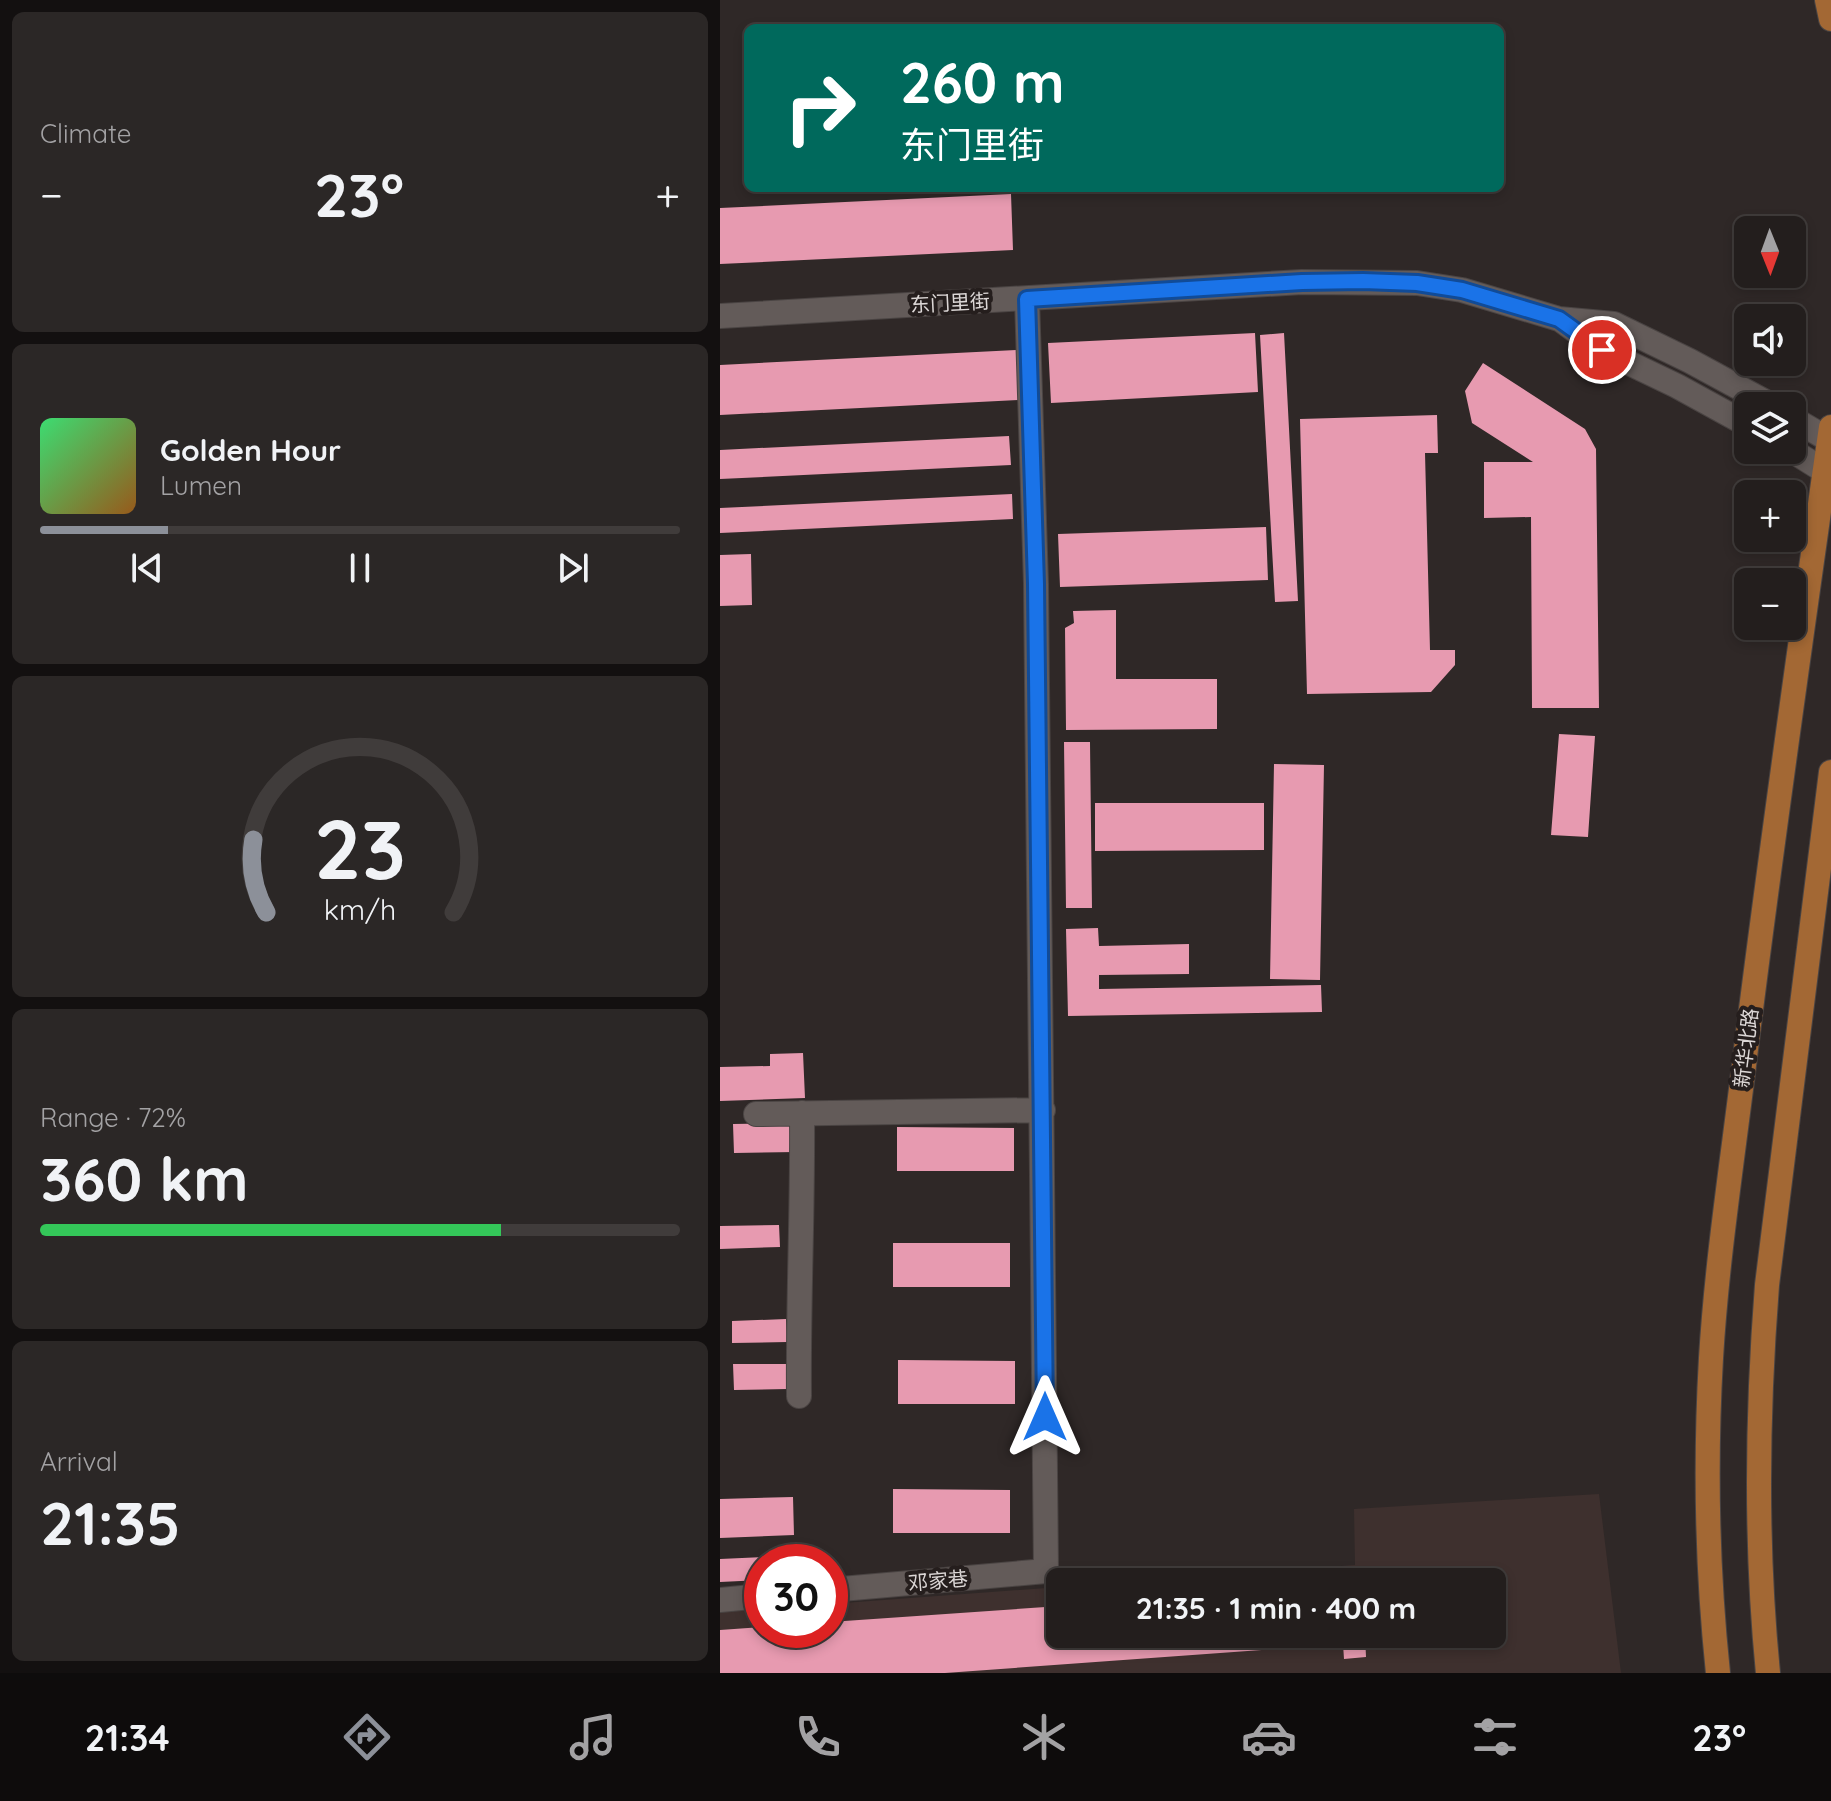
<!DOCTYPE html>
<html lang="en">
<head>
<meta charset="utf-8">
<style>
	body { margin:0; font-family:Quicksand,"Noto Sans SC",sans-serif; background:#2b2726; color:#f1f3f6; height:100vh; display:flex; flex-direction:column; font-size:30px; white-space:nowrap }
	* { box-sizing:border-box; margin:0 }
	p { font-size:26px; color:#a3a2a4 }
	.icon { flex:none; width:44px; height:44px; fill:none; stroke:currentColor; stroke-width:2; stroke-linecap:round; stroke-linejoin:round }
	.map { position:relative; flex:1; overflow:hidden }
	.panel { display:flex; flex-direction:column; gap:12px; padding:12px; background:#131010; width:720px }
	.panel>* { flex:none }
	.banner { position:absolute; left:24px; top:24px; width:760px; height:168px; border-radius:12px; box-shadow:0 4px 12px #0003,0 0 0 2px #403c3b; background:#00695c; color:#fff; overflow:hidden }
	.needle { width:52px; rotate:179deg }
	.buttons { position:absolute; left:1014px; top:216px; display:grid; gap:16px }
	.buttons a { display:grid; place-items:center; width:72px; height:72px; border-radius:12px; background:#231e1d; box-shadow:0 4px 12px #0003,0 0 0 2px #403c3b; font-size:40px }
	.speed { position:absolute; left:24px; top:1544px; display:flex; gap:16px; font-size:40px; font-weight:700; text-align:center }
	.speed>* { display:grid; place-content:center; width:104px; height:104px; border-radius:50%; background:#231e1d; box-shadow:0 4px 12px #0003,0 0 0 2px #403c3b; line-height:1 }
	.speed .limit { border:12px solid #d22; background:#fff; color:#111 }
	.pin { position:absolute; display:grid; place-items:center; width:68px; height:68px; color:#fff; margin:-34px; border:4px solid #fff; border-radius:50%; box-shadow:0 2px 8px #0007 }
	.me { position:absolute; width:88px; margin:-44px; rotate:0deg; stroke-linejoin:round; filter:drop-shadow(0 0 6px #0008) }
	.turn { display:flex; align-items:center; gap:28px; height:168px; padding:0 24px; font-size:36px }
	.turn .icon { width:104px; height:104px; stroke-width:2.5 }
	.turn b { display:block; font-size:56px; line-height:68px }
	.big { font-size:60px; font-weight:700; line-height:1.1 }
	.panel .card { flex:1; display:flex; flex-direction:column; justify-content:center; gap:12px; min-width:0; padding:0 28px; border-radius:12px; background:#2b2726 }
	.panel .dial { align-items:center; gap:0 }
	.dial svg { height:208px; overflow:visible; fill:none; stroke:#403c3b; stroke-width:7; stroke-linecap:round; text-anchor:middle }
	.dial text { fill:#f1f3f6; stroke:none }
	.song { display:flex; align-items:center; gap:24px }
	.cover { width:96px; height:96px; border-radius:12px; background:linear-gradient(135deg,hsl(140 70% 55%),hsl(30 70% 35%)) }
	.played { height:8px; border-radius:4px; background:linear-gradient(90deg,#8c9099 20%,#403c3b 20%) }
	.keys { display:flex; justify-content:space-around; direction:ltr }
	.heat { display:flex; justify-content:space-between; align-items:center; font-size:44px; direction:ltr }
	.charge { height:12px; border-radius:6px; background:linear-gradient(90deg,#34c759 72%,#403c3b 0) }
	.trip { position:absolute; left:326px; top:1568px; width:460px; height:80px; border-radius:12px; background:#231e1d; box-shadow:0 4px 12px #0003,0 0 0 2px #403c3b; font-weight:700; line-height:80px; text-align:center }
	.menu { display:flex; height:128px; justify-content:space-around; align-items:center; background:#0e0c0c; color:#a3a2a4 }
	.menu .icon { width:56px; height:56px }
	.menu .selected { color:#8c9099 }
	.menu b { font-size:36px; color:#f1f3f6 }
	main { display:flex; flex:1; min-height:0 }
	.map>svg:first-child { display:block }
</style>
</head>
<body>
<main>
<section class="panel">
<div class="card"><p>Climate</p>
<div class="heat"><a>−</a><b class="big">23°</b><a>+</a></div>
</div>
<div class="card">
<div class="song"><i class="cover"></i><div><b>Golden Hour</b><p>Lumen</p></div></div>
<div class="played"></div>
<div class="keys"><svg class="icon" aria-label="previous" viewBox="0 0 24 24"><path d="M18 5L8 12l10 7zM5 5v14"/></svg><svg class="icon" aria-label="pause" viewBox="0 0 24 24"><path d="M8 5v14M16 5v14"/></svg><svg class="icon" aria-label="next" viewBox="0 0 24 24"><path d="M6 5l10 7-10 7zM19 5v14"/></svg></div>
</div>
<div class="card dial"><svg viewBox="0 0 100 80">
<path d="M14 69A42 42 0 1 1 86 69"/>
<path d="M14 69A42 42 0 0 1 9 41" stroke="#8c9099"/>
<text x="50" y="56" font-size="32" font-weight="700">23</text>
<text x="50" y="72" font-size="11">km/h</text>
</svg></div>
<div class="card"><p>Range · 72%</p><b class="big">360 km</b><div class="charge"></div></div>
<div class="card"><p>Arrival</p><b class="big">21:35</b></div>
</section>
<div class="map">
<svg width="1111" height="1673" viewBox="0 0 1111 1673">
	<rect width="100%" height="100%" fill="#2f2827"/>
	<path fill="#3e302e" d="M879,1494L901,1673H0V1612L42,1609V1630H110V1604L340,1587V1634H772V1582H405L635,1565L634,1509Z"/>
	<path fill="#e79ab0" d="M291,194L293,250L0,264V208Z
		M535,333L538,392L331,403L328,343Z
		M564,333L578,601L555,602L540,335Z
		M296,350L299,400L0,415V365Z
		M763,363L865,429L876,449L879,708H812L811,517L764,518V462H813L752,423L745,391Z
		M717,415L718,453H705L710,650H735V665L711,692L587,694L580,419Z
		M289,436L291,465L0,479V450Z
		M292,494L293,519L0,533V508Z
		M546,527L548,580L340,587L338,534Z
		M31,554L32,605L0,606V555Z
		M396,610V679H497V729L346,730L345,628L354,623L353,611Z
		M839,734L875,736L868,837L831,835Z
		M344,742H370L372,908H346Z
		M554,764L604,765L600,980L550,979Z
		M375,803H544V850L375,851Z
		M378,928L379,946L469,944V974L379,975V989L601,985L602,1012L348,1016L346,929Z
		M83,1053L85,1098L0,1101V1067L50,1066V1054Z
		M75,1123L76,1152L14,1153L13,1124Z
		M177,1127L294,1128V1171H177Z
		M59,1225L60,1247L0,1249V1226Z
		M173,1243H290V1287H173Z
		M66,1319L67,1342L12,1343V1321Z
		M178,1360L295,1361V1404H178Z
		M13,1364H67V1389L14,1390Z
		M173,1489L290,1490V1533H173Z
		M73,1497L74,1535L0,1538V1499Z
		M65,1556V1562H42V1580L0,1582V1559Z
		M340,1606V1634H645L646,1657L624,1659L623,1644L225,1673H0V1630L42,1627V1630H110V1622Z"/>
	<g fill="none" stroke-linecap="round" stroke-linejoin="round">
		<g stroke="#4a4443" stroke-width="26">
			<path id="minor" d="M0,316L582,282L697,283L742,290L839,319L894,324L970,361L1053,406
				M841,320L882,350L957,386L1028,425
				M1072,418L1111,441
				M1071,450L1111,475
				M36,1114L323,1110
				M79,1396C78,1302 83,1208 82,1113
				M110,1590L326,1571L316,584L307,299
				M0,1600L42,1596"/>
		</g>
		<g stroke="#4a4443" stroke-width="26">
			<path id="major" d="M1107,0L1111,19
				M998,1673C987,1569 985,1463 991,1358C997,1258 1013,1157 1025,1057C1051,847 1081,637 1111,427
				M1048,1673C1035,1543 1037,1414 1047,1285L1111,772"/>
		</g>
		<use href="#minor" stroke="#635b59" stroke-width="24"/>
		<use href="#major" stroke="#a36834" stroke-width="24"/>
	</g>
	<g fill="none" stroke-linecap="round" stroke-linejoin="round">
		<g stroke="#114b97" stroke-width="20">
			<path id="route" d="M325,1417L316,584L307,299L582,282L643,281L697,283L742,290L839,319L882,350"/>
		</g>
		<use href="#route" stroke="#1a73e8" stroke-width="14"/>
	</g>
	<g text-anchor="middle" stroke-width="8" stroke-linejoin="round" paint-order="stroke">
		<g font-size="20" fill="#dcd7d6" stroke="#251e1d">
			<text transform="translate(230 303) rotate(-3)" y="7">东门里街</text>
			<text transform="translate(1026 1048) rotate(-83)" y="7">新华北路</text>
			<text transform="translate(218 1581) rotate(-5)" y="7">邓家巷</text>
		</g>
	</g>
</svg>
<div class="buttons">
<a><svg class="needle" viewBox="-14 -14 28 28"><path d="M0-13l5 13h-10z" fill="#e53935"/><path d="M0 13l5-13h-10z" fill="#a3a2a4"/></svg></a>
<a><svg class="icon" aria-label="sound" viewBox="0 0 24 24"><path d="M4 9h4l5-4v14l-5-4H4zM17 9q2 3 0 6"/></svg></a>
<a><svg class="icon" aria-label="layers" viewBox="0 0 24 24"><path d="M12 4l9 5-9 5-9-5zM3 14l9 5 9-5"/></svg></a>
<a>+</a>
<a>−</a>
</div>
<div class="speed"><div class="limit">30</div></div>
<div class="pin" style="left:882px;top:350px;background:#d93025"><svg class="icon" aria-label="arrive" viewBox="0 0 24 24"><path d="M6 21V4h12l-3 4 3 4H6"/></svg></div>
<svg class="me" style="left:325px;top:1417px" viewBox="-20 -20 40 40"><path d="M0-17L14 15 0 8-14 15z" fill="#1a73e8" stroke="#fff" stroke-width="4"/></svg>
<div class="trip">21:35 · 1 min · 400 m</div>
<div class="banner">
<div class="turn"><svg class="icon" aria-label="right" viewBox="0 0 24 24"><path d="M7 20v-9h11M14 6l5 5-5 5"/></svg><div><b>260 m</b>东门里街</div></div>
</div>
</div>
</main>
<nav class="menu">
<b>21:34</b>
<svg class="icon selected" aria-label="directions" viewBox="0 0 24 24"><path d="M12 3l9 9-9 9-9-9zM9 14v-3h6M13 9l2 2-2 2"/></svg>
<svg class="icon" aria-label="music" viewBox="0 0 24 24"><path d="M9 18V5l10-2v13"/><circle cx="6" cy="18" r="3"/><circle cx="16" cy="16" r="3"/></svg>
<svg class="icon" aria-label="phone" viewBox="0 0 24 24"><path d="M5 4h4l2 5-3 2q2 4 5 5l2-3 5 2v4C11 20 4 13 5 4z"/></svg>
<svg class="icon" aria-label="climate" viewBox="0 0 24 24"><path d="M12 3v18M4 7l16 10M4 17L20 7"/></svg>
<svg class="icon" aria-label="car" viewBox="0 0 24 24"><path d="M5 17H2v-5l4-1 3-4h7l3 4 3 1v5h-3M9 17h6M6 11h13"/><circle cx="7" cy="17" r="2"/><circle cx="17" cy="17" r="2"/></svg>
<svg class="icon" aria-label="filters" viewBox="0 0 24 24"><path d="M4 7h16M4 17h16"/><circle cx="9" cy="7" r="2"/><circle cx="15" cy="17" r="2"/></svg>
<b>23°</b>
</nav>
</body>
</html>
